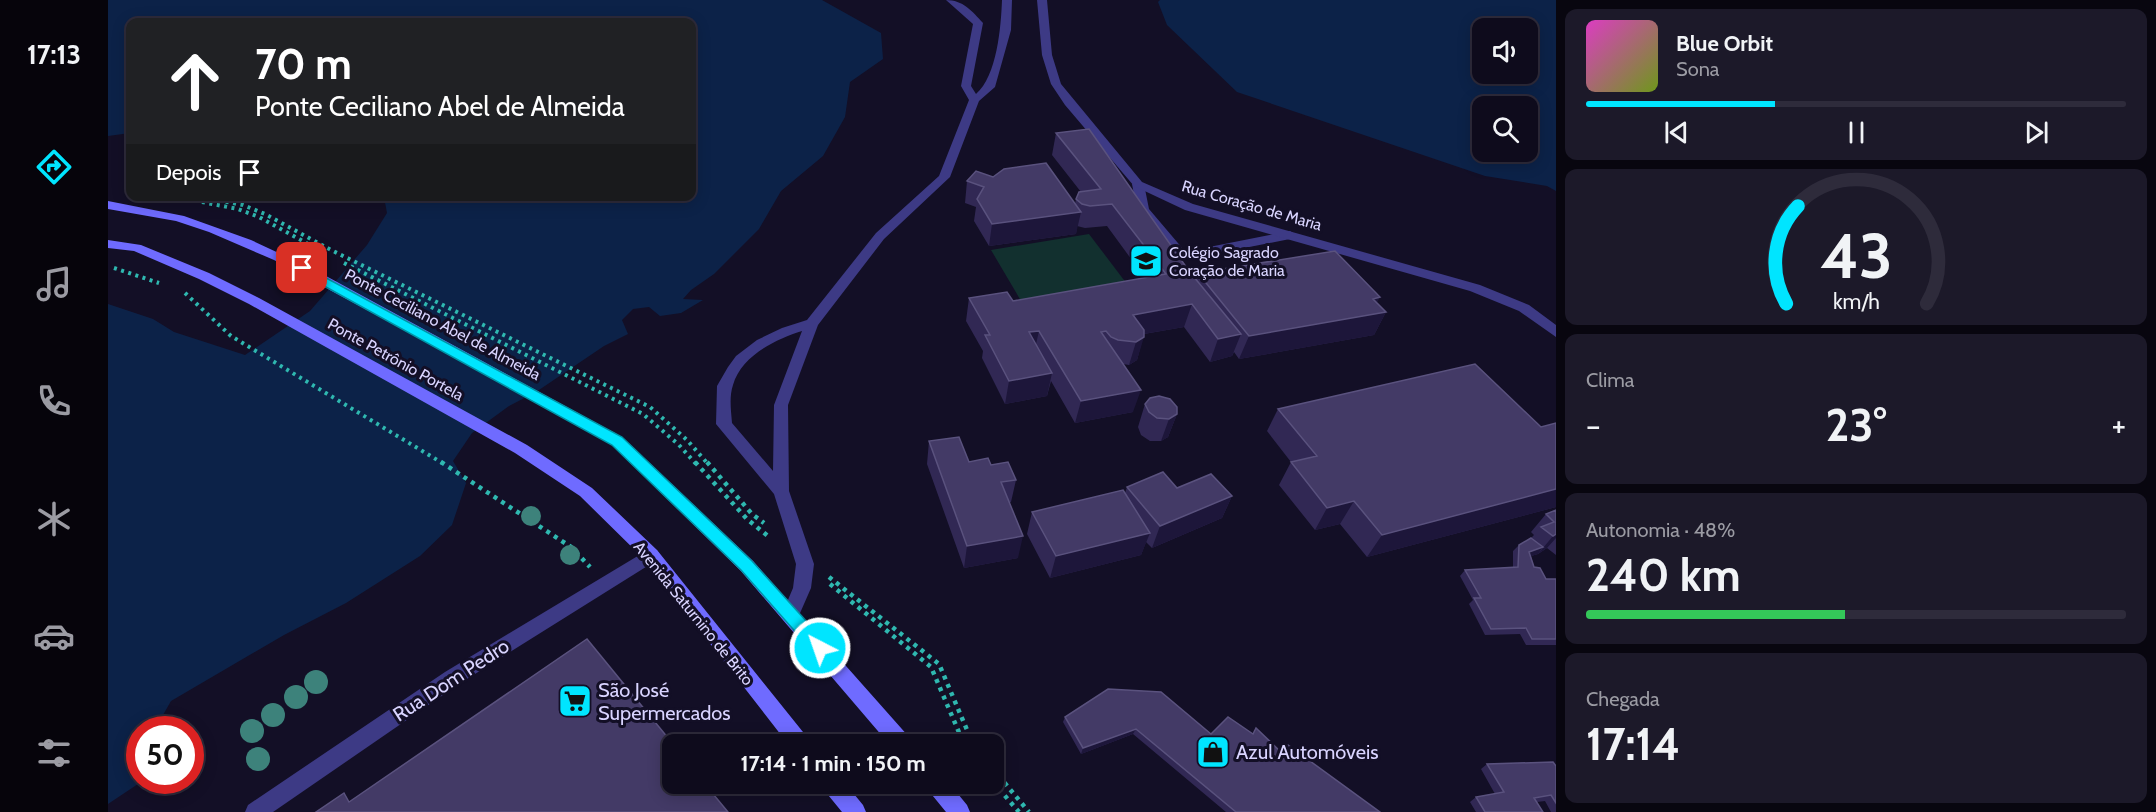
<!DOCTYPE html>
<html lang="pt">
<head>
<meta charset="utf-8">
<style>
	body { margin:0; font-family:Cabin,sans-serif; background:#1c1929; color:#f1f3f6; height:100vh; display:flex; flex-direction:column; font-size:22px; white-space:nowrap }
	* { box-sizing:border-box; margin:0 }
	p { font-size:20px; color:#9b9ba3 }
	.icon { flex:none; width:33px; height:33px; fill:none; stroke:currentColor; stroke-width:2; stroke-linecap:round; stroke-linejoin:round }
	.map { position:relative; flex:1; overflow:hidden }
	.drawer { display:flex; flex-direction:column; gap:9px; padding:9px; background:#08060f; width:600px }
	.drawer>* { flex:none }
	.top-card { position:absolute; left:18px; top:18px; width:570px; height:183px; border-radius:12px; box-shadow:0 3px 15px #0003,0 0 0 2px #2e2b3b; background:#202124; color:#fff; overflow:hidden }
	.controls { position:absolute; left:1364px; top:18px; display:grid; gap:12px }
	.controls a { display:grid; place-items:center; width:66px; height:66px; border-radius:12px; background:#0e0b1c; box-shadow:0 3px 15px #0003,0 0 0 2px #2e2b3b; font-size:30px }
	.speed { position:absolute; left:18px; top:716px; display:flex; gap:12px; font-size:30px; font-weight:700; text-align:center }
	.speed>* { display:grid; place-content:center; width:78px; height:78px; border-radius:50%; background:#0e0b1c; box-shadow:0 3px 15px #0003,0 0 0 2px #2e2b3b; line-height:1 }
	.speed .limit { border:9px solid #d22; background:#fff; color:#111 }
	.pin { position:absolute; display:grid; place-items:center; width:51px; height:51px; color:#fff; margin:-26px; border-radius:12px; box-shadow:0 3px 9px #0006 }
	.me { position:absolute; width:66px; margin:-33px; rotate:319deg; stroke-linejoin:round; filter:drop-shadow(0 0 4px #0008) }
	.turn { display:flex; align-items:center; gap:21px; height:126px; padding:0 30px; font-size:27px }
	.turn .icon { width:78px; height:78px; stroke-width:2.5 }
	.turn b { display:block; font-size:42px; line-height:51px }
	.then { display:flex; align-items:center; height:57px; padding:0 30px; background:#0003; gap:12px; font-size:22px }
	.big { font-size:45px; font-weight:800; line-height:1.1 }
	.drawer .widget { flex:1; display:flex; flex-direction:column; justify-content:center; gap:9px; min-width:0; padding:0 21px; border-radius:12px; background:#1c1929 }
	.drawer .dial { align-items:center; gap:0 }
	.dial svg { height:156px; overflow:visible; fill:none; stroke:#2e2b3b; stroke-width:7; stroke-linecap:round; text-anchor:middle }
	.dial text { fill:#f1f3f6; stroke:none }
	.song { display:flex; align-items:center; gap:18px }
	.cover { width:72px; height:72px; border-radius:9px; background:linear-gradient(135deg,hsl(310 70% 55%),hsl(80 70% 35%)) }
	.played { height:6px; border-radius:3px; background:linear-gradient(90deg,#00e5ff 35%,#2e2b3b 35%) }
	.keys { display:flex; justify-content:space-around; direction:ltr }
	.heat { display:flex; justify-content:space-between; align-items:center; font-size:33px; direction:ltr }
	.charge { height:9px; border-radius:4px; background:linear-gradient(90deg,#34c759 48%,#2e2b3b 0) }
	.trip { position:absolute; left:554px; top:734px; width:342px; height:60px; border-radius:12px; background:#0e0b1c; box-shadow:0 3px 15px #0003,0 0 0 2px #2e2b3b; font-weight:800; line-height:60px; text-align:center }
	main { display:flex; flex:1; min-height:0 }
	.tabs { display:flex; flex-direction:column; width:108px; justify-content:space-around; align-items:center; background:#06040b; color:#9b9ba3 }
	.tabs .icon { width:42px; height:42px }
	.tabs .active { color:#00e5ff }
	.tabs b { font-size:27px; color:#f1f3f6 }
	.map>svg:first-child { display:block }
</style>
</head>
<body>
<main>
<nav class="tabs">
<b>17:13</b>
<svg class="icon active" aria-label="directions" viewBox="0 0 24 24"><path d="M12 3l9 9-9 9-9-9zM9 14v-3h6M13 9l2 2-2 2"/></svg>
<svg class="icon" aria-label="music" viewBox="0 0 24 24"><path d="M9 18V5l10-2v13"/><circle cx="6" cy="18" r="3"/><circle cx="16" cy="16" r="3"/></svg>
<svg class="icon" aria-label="phone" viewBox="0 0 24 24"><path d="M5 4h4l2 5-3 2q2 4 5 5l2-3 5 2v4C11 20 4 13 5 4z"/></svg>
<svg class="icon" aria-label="climate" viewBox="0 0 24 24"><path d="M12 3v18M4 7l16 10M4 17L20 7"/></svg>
<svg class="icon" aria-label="car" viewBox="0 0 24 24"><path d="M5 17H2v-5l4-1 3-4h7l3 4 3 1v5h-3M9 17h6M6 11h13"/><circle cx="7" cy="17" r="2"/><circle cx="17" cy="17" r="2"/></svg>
<svg class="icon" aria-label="filters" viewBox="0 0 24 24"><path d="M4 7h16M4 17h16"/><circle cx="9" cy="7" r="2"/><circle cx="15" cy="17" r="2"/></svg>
</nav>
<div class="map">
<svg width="1448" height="812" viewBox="0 0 1448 812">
	<rect width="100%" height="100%" fill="#130f26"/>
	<path fill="#12302f" d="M981,234L1022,288L916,306L883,250Z"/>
	<path fill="#0c2248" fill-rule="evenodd" d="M0,0H714L773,33L775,59L742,82L737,117L715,156L673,191L651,229L606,274L583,290L575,299L595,300L573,313L552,316L541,307L525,309L514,320L520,334L496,346L428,392L401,406L364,433L345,461L358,483L344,525L312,556L238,603L176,635L63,701L47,729H32V780H36L0,804V304L45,319L66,332L137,355L202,311L259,245L279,213L276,197L584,196V22H22V133L0,136Z
		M1052,0H1448V191L1439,186L1377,176L1129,92L1059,25L1050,2ZM1374,28H1419V74H1374ZM1374,106H1419V152H1374Z"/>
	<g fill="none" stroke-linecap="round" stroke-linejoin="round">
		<path stroke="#2fb8b0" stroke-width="2" stroke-dasharray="2 3" stroke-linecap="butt" d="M91,196L111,200"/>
		<path stroke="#2fb8b0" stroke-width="4" stroke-dasharray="3 4.5" stroke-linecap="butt" d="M103,199L135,205L157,214L223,250L542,407L579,440L600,464
			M94,202L130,209L151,217L211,250
			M236,263L535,414L571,445L588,464
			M6,268L51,283
			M77,293L123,336L336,464"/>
		<path stroke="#2fb8b0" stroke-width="4.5" stroke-dasharray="4 5" stroke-linecap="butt" d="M333,462L463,547L482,567
			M587,462L639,519L661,537
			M599,462L644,514L656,523
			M721,577L831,664L865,744
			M722,584L823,667L856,744
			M885,769L921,812
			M885,782L911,812"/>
		<path fill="#3d3a85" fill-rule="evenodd" d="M1030,180L1036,184L1041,209L1075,249L1096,248L1182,231L1188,235L1182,239L1096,256L1083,258L1066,255L1029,210L1024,184Z"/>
		<path fill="#3d3a85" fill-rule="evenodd" d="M838,0C855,0 864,11 875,23L863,86L868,94C889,76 893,27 894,0H904L903,30L887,87L871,101L842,177L776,239L710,325L680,405L681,491L706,564L703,588L689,620L683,622L677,620L674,614L685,588L688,564L666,494L608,424L609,386L620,367L628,356L649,340L674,328L699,320L768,233L831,176L861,100L853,86L865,24ZM694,331L666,405L665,471L624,423C623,410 621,397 625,385C633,356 668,339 694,331Z
			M929,0H939L944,55L953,84L1034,182L1085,204L1372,285L1421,305L1448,325V337L1411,311L1362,291L1077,210L1026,186L957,105L943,84L934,55Z
			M543,548L549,550L552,555L549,560L351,684L165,812H137L140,805L337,672Z"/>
		<path fill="#6f6bff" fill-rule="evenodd" d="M0,201L76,216L143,240L207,270L514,437L645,561L801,737L804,744H781L633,571L504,445L382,376L166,260L101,232L68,221L0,209Z
			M0,240L33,245L101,273L151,298L419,445L484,488L549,550L699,737L702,744H680L537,560L472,496L407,453L141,304L91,279L26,251L0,248Z
			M713,783H737L755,805L758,812H734L716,790Z
			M817,783H841L859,805L862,812H838L820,790Z"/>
	</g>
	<g fill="#3d827b">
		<circle cx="423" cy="516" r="10"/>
		<circle cx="462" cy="555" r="10"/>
		<circle cx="208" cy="682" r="12"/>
		<circle cx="188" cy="697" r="12"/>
		<circle cx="165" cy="715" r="12"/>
		<circle cx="144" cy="731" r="12"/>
		<circle cx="150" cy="759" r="12"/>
	</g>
	<path fill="#312854" d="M948,133L1088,280L1090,273L1269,303L1278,312L1266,335L1131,359L1126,352L1124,356L1102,362L1076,327L1036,334L1029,360L1021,365L1015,364L1025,412L967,423L943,381L939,396L897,404L874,358L875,351L858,321L861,298L905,301L1037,278L999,226L977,228L969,226L968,234L881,246L866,221L868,207L857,203L859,181L885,177L967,204L968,199L973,192L944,155Z
		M1037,404L1069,414L1060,437L1053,441H1042L1033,435L1030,427Z
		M1170,409L1433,427L1448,423V507L1259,557L1232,524L1207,530L1171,485L1183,462L1159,431Z
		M821,441L861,462L883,465L908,480L903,502L901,503L910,558L856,568L819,464Z
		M1019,487L1069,488L1124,496L1114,518L1044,548L1038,542L1033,555L942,578L919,534L924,512L1017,493Z
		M1448,510V555L1439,548L1430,554L1423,556L1426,567L1438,579H1448V645H1418L1412,634L1377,635L1361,604L1365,600L1352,576L1357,570L1405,568V551L1411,545L1423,538L1426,535L1423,532L1438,514Z
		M957,717L1103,734L1145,733L1148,728L1174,753L1272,812H1118L1025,734L973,754L955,722Z
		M1379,764L1448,766V812H1443L1437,801L1429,802L1435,812H1368L1362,802L1368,797L1387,794L1373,769Z"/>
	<path fill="#1d163a" d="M973,212L968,234L881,246L884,224Z
		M1272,297L1263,315L1278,312L1266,335L1131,359L1141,336Z
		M1084,304L1076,327L1018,337L1025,315Z
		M931,331L926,353L921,332Z
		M1133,334L1124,356L1102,362L1110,339Z
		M1036,337L1029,360L1021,365L1028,342Z
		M944,373L939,396L897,404L901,381Z
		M1033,390L1025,412L967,423L973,401Z
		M1069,414L1060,437L1053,441L1061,419Z
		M1448,489V507L1259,557L1274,535Z
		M1124,496L1114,518L1044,548L1052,526Z
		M1246,501L1232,524L1207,530L1219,508Z
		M1042,533L1033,555L942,578L948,556Z
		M1448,534V538L1439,548L1430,554L1445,536Z
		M915,536L910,558L856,568L859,546Z
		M1435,547L1430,554L1416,558L1421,552Z
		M1028,729L1025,734L973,754L975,748Z"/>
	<path fill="#433a66" stroke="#5a527e" stroke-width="1.5" d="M981,129L1081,271L1133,334L1110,339L1084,304L1025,315L1036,330V337L1028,342L1010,340L1003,337L998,331L993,332L1033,390L973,401L931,331L921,332L944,373L901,381L877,335H882L861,298L899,292L905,301L1058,274L1004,204L982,206L974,204L968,199L971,192L993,189L948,133Z
		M938,163L973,212L884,224L869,199L876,187L859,181L868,171L885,177L896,169Z
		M1227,251L1272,297L1265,299L1278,312L1141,336L1090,273Z
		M1367,364L1433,427L1448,423V489L1274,535L1246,501L1219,508L1183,462L1209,456L1170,409Z
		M1051,396L1062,399L1069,407V414L1061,419L1049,418L1041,412L1037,404L1042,398Z
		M851,437L861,462L880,458L883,465L900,462L908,480L893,482L915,536L859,546L821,441Z
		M1055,472L1069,488L1103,474L1124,496L1052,526L1019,487Z
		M1015,490L1042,533L948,556L924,512Z
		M1448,510V534L1445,536L1433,527L1446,522L1438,514Z
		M1423,538L1435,547L1421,552L1426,567L1432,568L1438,579H1448V639H1424L1418,628L1383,629L1366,598H1373L1357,570L1410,567L1411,545Z
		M479,639L565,744L564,783H596L620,812H208L236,793L241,802Z
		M1000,689L1053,692L1103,734L1120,717L1145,734L1148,728L1174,753L1180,745L1272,812H1128L1028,729L975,748L957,717Z
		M1445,762L1448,766V803L1443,795L1426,798L1435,812H1377L1368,797L1396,792L1379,764Z"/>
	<path fill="#00e5ff" stroke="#0095a6" stroke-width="1.5" d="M194,265L514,437L644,561L718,643L720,648L718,653L712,655L706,653L633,570L504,445L189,271V266Z"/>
	<defs>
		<g id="university-square" transform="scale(1.725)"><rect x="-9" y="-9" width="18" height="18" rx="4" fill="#00e5ff" stroke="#130f26"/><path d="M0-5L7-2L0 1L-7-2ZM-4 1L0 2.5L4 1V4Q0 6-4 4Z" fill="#111"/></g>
		<g id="supermarket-square" transform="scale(1.725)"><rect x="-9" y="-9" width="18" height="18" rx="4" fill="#00e5ff" stroke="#130f26"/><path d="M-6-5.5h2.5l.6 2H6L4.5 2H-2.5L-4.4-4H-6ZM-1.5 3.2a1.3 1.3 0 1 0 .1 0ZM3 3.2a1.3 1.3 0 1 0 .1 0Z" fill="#111"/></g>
		<g id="shop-square" transform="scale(1.725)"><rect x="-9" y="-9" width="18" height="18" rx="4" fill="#00e5ff" stroke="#130f26"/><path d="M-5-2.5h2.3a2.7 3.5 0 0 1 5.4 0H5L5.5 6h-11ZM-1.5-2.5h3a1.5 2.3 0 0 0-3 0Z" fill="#111"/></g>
	</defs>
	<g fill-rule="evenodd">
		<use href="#university-square" x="1038" y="261"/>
		<use href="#supermarket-square" x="467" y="701"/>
		<use href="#shop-square" x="1105" y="752"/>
	</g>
	<g text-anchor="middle" stroke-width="6" stroke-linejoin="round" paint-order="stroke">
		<g font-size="16" fill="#d9d4ff" stroke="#130f26">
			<text transform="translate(1144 205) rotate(16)" y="6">Rua Coração de Maria</text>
			<text transform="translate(335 324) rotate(28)" y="6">Ponte Ceciliano Abel de Almeida</text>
			<text transform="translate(288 359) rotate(29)" y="6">Ponte Petrônio Portela</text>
			<text transform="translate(586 613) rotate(51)" y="6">Avenida Saturnino de Brito</text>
		</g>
		<g font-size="16" fill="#d9d4ff" stroke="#130f26" text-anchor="start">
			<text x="1061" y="258">Colégio Sagrado<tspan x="1061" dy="18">Coração de Maria</tspan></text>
		</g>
		<g font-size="20" fill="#d9d4ff" stroke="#130f26">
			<text transform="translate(343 680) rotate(-33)" y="7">Rua Dom Pedro</text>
		</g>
		<g font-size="20" fill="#d9d4ff" stroke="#130f26" text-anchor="start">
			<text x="490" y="697">São José<tspan x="490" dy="23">Supermercados</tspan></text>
			<text x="1128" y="759">Azul Automóveis</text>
		</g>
	</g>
</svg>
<div class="controls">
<a><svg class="icon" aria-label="sound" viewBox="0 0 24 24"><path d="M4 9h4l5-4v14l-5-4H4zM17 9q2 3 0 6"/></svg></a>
<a><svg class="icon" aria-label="search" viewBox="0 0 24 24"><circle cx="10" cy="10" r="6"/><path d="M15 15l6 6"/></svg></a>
</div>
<div class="speed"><div class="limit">50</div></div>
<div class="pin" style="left:194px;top:268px;background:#d93025"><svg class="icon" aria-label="arrive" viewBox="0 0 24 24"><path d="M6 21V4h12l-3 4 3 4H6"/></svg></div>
<svg class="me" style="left:712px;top:648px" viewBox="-20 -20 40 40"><circle r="17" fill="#00e5ff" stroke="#fff" stroke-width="3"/><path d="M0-11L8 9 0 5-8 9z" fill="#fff"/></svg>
<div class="trip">17:14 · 1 min · 150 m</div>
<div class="top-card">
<div class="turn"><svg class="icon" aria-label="ahead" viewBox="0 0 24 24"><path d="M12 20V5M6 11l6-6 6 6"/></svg><div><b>70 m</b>Ponte Ceciliano Abel de Almeida</div></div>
<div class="then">Depois<svg class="icon" aria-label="arrive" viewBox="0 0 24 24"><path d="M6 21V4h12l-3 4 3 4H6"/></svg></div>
</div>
</div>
<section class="drawer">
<div class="widget">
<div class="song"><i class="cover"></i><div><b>Blue Orbit</b><p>Sona</p></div></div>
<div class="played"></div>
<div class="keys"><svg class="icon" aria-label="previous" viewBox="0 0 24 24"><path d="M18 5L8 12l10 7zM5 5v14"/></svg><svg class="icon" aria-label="pause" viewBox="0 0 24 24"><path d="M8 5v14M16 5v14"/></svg><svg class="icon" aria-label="next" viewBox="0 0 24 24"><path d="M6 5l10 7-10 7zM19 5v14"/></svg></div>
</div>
<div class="widget dial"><svg viewBox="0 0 100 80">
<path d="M14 69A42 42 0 1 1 86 69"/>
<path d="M14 69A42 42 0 0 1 20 19" stroke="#00e5ff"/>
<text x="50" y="56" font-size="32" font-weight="700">43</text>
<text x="50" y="72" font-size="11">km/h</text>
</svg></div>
<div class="widget"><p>Clima</p>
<div class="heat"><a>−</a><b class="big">23°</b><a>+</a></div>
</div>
<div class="widget"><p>Autonomia · 48%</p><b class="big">240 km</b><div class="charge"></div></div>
<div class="widget"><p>Chegada</p><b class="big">17:14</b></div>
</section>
</main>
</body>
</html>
